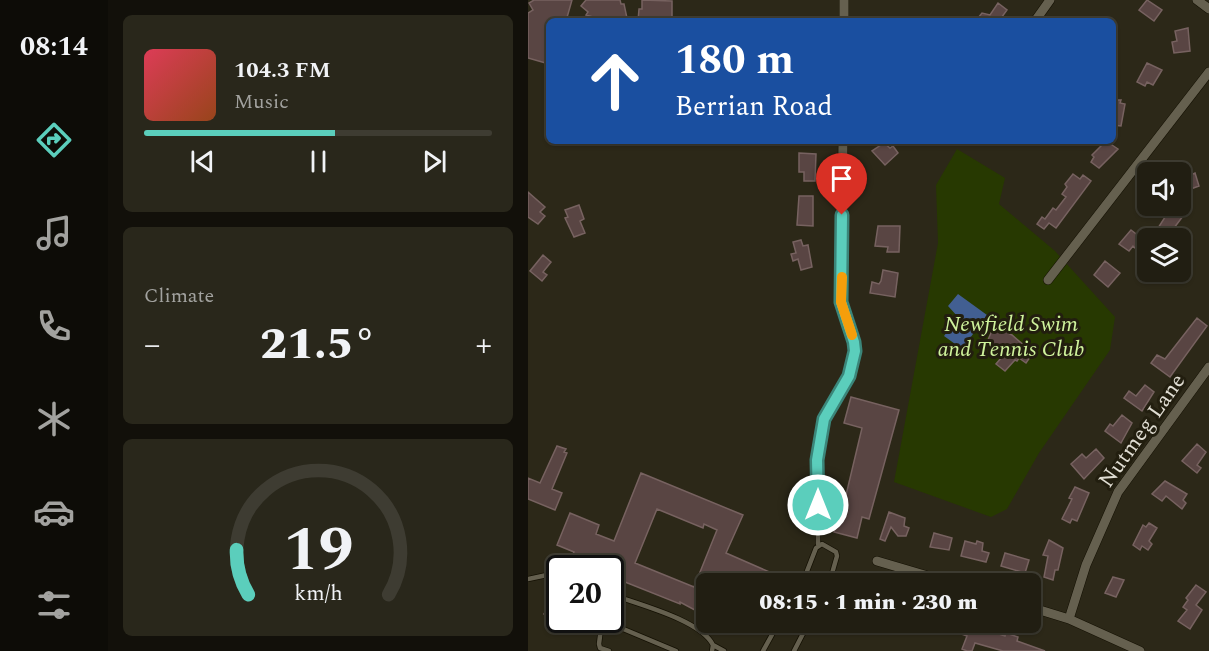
<!DOCTYPE html>
<html lang="en">
<head>
<meta charset="utf-8">
<style>
	body { margin:0; font-family:Spectral,serif; background:#29271b; color:#f1f3f6; height:100vh; display:flex; flex-direction:column; font-size:22px; white-space:nowrap }
	* { box-sizing:border-box; margin:0 }
	p { font-size:20px; color:#a2a29f }
	.icon { flex:none; width:33px; height:33px; fill:none; stroke:currentColor; stroke-width:2; stroke-linecap:round; stroke-linejoin:round }
	.map { position:relative; flex:1; overflow:hidden }
	.drawer { display:flex; flex-direction:column; gap:15px; padding:15px; background:#12100a; width:420px }
	.drawer>* { flex:none }
	.hud { position:absolute; left:18px; top:18px; width:570px; height:126px; border-radius:9px; box-shadow:0 2px 4px #0004,0 0 0 2px #3e3c32; background:#1a4fa0; color:#fff; overflow:hidden }
	.fabs { position:absolute; left:609px; top:162px; display:grid; gap:12px }
	.fabs a { display:grid; place-items:center; width:54px; height:54px; border-radius:9px; background:#211e12; box-shadow:0 2px 4px #0004,0 0 0 2px #3e3c32; font-size:30px }
	.speed { position:absolute; left:18px; top:555px; display:flex; gap:12px; font-size:30px; font-weight:700; text-align:center }
	.speed>* { display:grid; place-content:center; width:78px; height:78px; border-radius:50%; background:#211e12; box-shadow:0 2px 4px #0004,0 0 0 2px #3e3c32; line-height:1 }
	.speed .limit { border:3px solid #111; border-radius:9px; background:#fff; color:#111 }
	.pin { position:absolute; display:grid; place-items:center; width:51px; height:51px; color:#fff; margin:-62px -26px; border-radius:50% 50% 50% 0; rotate:-45deg; box-shadow:0 0 6px #0007 }
	.pin .icon { rotate:45deg }
	.me { position:absolute; width:66px; margin:-33px; rotate:0deg; stroke-linejoin:round; filter:drop-shadow(0 0 4px #0008) }
	.turn { display:flex; align-items:center; gap:21px; height:126px; padding:0 30px; font-size:27px }
	.turn .icon { width:78px; height:78px; stroke-width:2.5 }
	.turn b { display:block; font-size:42px; line-height:51px }
	.big { font-size:45px; font-weight:800; line-height:1.1 }
	.drawer .card { flex:1; display:flex; flex-direction:column; justify-content:center; gap:9px; min-width:0; padding:0 21px; border-radius:9px; background:#29271b }
	.drawer .dial { align-items:center; gap:0 }
	.dial svg { height:156px; overflow:visible; fill:none; stroke:#3e3c32; stroke-width:7; stroke-linecap:round; text-anchor:middle }
	.dial text { fill:#f1f3f6; stroke:none }
	.song { display:flex; align-items:center; gap:18px }
	.cover { width:72px; height:72px; border-radius:9px; background:linear-gradient(135deg,hsl(350 70% 55%),hsl(20 70% 35%)) }
	.played { height:6px; border-radius:3px; background:linear-gradient(90deg,#5bcebc 55%,#3e3c32 55%) }
	.keys { display:flex; justify-content:space-around; direction:ltr }
	.heat { display:flex; justify-content:space-between; align-items:center; font-size:33px; direction:ltr }
	.trip { position:absolute; left:168px; top:573px; width:345px; height:60px; border-radius:9px; background:#211e12; box-shadow:0 2px 4px #0004,0 0 0 2px #3e3c32; font-weight:800; line-height:60px; text-align:center }
	main { display:flex; flex:1; min-height:0 }
	.menu { display:flex; flex-direction:column; width:108px; justify-content:space-around; align-items:center; background:#0d0c07; color:#a2a29f }
	.menu .icon { width:42px; height:42px }
	.menu .selected { color:#5bcebc }
	.menu b { font-size:27px; color:#f1f3f6 }
	.map>svg:first-child { display:block }
</style>
</head>
<body>
<main>
<nav class="menu">
<b>08:14</b>
<svg class="icon selected" aria-label="directions" viewBox="0 0 24 24"><path d="M12 3l9 9-9 9-9-9zM9 14v-3h6M13 9l2 2-2 2"/></svg>
<svg class="icon" aria-label="music" viewBox="0 0 24 24"><path d="M9 18V5l10-2v13"/><circle cx="6" cy="18" r="3"/><circle cx="16" cy="16" r="3"/></svg>
<svg class="icon" aria-label="phone" viewBox="0 0 24 24"><path d="M5 4h4l2 5-3 2q2 4 5 5l2-3 5 2v4C11 20 4 13 5 4z"/></svg>
<svg class="icon" aria-label="climate" viewBox="0 0 24 24"><path d="M12 3v18M4 7l16 10M4 17L20 7"/></svg>
<svg class="icon" aria-label="car" viewBox="0 0 24 24"><path d="M5 17H2v-5l4-1 3-4h7l3 4 3 1v5h-3M9 17h6M6 11h13"/><circle cx="7" cy="17" r="2"/><circle cx="17" cy="17" r="2"/></svg>
<svg class="icon" aria-label="filters" viewBox="0 0 24 24"><path d="M4 7h16M4 17h16"/><circle cx="9" cy="7" r="2"/><circle cx="15" cy="17" r="2"/></svg>
</nav>
<section class="drawer">
<div class="card">
<div class="song"><i class="cover"></i><div><b>104.3 FM</b><p>Music</p></div></div>
<div class="played"></div>
<div class="keys"><svg class="icon" aria-label="previous" viewBox="0 0 24 24"><path d="M18 5L8 12l10 7zM5 5v14"/></svg><svg class="icon" aria-label="pause" viewBox="0 0 24 24"><path d="M8 5v14M16 5v14"/></svg><svg class="icon" aria-label="next" viewBox="0 0 24 24"><path d="M6 5l10 7-10 7zM19 5v14"/></svg></div>
</div>
<div class="card"><p>Climate</p>
<div class="heat"><a>−</a><b class="big">21.5°</b><a>+</a></div>
</div>
<div class="card dial"><svg viewBox="0 0 100 80">
<path d="M14 69A42 42 0 1 1 86 69"/>
<path d="M14 69A42 42 0 0 1 8 46" stroke="#5bcebc"/>
<text x="50" y="56" font-size="32" font-weight="700">19</text>
<text x="50" y="72" font-size="11">km/h</text>
</svg></div>
</section>
<div class="map">
<svg width="681" height="651" viewBox="0 0 681 651">
	<rect width="100%" height="100%" fill="#2c2818"/>
	<path fill="#273901" d="M429,149L477,178L471,204L527,251L587,317L582,350L511,453L479,509L463,517L366,482L410,243L408,185Z"/>
	<path fill="#425f92" d="M430,294L459,315L434,349L416,336L430,317L420,306Z"/>
	<path fill="#594543" stroke="#776260" stroke-width="1.5" fill-rule="evenodd" d="M6,0H44L38,21H21V64L0,58V13L5,10L1,3Z
		M58,0H92L93,4H96L99,18L70,21L69,18L58,15L60,12L53,6Z
		M114,0L144,1V21H110L111,9H114Z
		M619,0L634,10L626,21L611,10Z
		M470,3L479,10L471,21H453L450,18L454,13L462,15Z
		M660,28L662,51L646,53L644,42L649,41L647,31Z
		M619,63L634,70L625,85L619,82L617,86L609,82Z
		M585,100H593L592,103L597,104L593,126L585,125Z
		M578,141L590,149L571,168L563,162L566,157L564,155Z
		M356,143L362,148L365,146L370,153L357,165L344,151Z
		M271,153L288,154L287,181H276V172H271Z
		M667,173L671,186L652,193V180Z
		M545,174L552,179L555,175L563,181L528,228L521,223L516,229L509,224L514,217L517,219L525,208L528,210L538,197L534,194L539,187L537,184Z
		M0,192L17,207L12,212L17,216L10,224L0,217Z
		M271,196H285V226L269,225Z
		M51,205L56,219L52,221L57,233L46,237L37,218L40,217L37,210Z
		M648,210L655,216L640,236L630,228L639,214L643,216Z
		M350,226H372L371,252H359L360,247L347,246Z
		M603,230L620,243L611,252L605,246L601,251L591,244Z
		M273,240L275,246L280,245L284,267L273,270L270,259L265,261L263,254L268,253L265,242Z
		M15,255L23,262L15,272L19,275L14,281L2,271Z
		M577,261L592,273L580,287L566,275Z
		M355,270L370,273L367,297L342,293L344,282L351,284L353,281Z
		M669,318L679,326L642,377L623,363L629,355L637,359Z
		M466,326L484,335L505,353L498,363L491,358L489,361L487,360L477,371L468,364L479,351L459,342Z
		M617,385L626,392L614,411L596,398L601,391L608,396Z
		M323,397L371,410L341,519L334,517L329,538L306,532L310,516H313L334,428L316,423Z
		M594,415L604,423L593,443L577,431L582,424L585,426Z
		M669,444L678,452L669,465L673,468L669,473L654,461Z
		M29,446L38,449L36,452L39,453L24,489L34,493L27,510L0,499V478L12,483Z
		M568,449L576,458L556,479L543,464L554,454L558,458Z
		M113,473L215,515L198,553L253,577L250,584H178V616L152,602V604L92,580L89,586L82,584L86,572L82,568L45,555L46,552L29,545L42,513L71,525L68,534L86,541ZM129,509L175,528L176,524L189,530L166,587L107,563Z
		M637,481L659,494L655,500L658,503L654,509L638,496L634,501L624,494Z
		M547,487L561,493L549,521L544,519L542,523L534,519L544,499L541,498Z
		M361,512L377,518L376,526L381,528L378,536H370L363,527L357,541L352,539Z
		M621,523L629,528L621,541L624,544L620,550L614,546L612,550L605,545L615,525L618,527Z
		M406,533L424,538L421,550L402,547Z
		M521,540L535,548L530,570H527L525,580L516,577L520,556L515,555Z
		M437,541L448,544L449,541L455,543L454,551L461,553L458,562L433,556Z
		M477,553L501,560L497,573L473,566Z
		M585,577L596,580L588,597L577,593Z
		M668,585L678,592L668,605L674,610L662,629L650,621L659,610L655,607L660,600L658,598Z
		M21,606L32,611V620H46L40,627L38,626L36,629L19,618L16,614Z
		M401,622H429L458,632L459,630L477,636L478,633L490,637L489,641L517,651H475L447,643L444,651H439L434,649L439,636Z"/>
	<g fill="none" stroke-linecap="round" stroke-linejoin="round">
		<g stroke="#141003" stroke-width="6">
			<path id="service" d="M290,544V445L296,419L320,376L327,351L326,342L313,302V285
				M0,579L19,575L32,576
				M274,584L288,548L294,544L308,552L309,556L301,584
				M82,594C109,604 173,620 185,645L184,651
				M74,620L71,644L72,648L81,651
				M79,620L81,623L148,651
				M185,645L196,651
				M235,651L251,622
				M266,651L281,622"/>
		</g>
		<g stroke="#141003" stroke-width="10">
			<path id="minor" d="M669,0L681,9
				M316,21V0
				M507,21L522,0
				M520,280L681,72
				M313,285L315,141
				M349,561L427,584
				M502,607L541,619L612,651
				M541,619L558,565L590,492L681,367"/>
		</g>
		<use href="#service" stroke="#65604f" stroke-width="4.5"/>
		<use href="#minor" stroke="#65604f" stroke-width="9"/>
	</g>
	<g fill="none" stroke-linecap="round" stroke-linejoin="round">
		<g stroke="#3b867a" stroke-width="15">
			<path id="route" d="M290,505L289,460L296,419L321,376L327,351L326,342L313,302L314,215"/>
		</g>
		<use href="#route" stroke="#5bcebc" stroke-width="10"/>
		<path stroke="#f59e0b" stroke-width="10" d="M314,277L313,302L324,335"/>
	</g>
	<g text-anchor="middle" stroke-width="6" stroke-linejoin="round" paint-order="stroke">
		<g font-size="22" font-style="italic" fill="#cff39c" stroke="#221e0f">
			<text x="483" y="331">Newfield Swim<tspan x="483" dy="25">and Tennis Club</tspan></text>
		</g>
		<g font-size="22" fill="#e0ddd3" stroke="#221e0f">
			<text transform="translate(613 430) rotate(-55)" y="8">Nutmeg Lane</text>
		</g>
	</g>
</svg>
<div class="fabs">
<a><svg class="icon" aria-label="sound" viewBox="0 0 24 24"><path d="M4 9h4l5-4v14l-5-4H4zM17 9q2 3 0 6"/></svg></a>
<a><svg class="icon" aria-label="layers" viewBox="0 0 24 24"><path d="M12 4l9 5-9 5-9-5zM3 14l9 5 9-5"/></svg></a>
</div>
<div class="speed"><div class="limit">20</div></div>
<div class="pin" style="left:314px;top:215px;background:#d93025"><svg class="icon" aria-label="arrive" viewBox="0 0 24 24"><path d="M6 21V4h12l-3 4 3 4H6"/></svg></div>
<svg class="me" style="left:290px;top:505px" viewBox="-20 -20 40 40"><circle r="17" fill="#5bcebc" stroke="#fff" stroke-width="3"/><path d="M0-11L8 9 0 5-8 9z" fill="#fff"/></svg>
<div class="trip">08:15 · 1 min · 230 m</div>
<div class="hud">
<div class="turn"><svg class="icon" aria-label="ahead" viewBox="0 0 24 24"><path d="M12 20V5M6 11l6-6 6 6"/></svg><div><b>180 m</b>Berrian Road</div></div>
</div>
</div>
</main>
</body>
</html>
